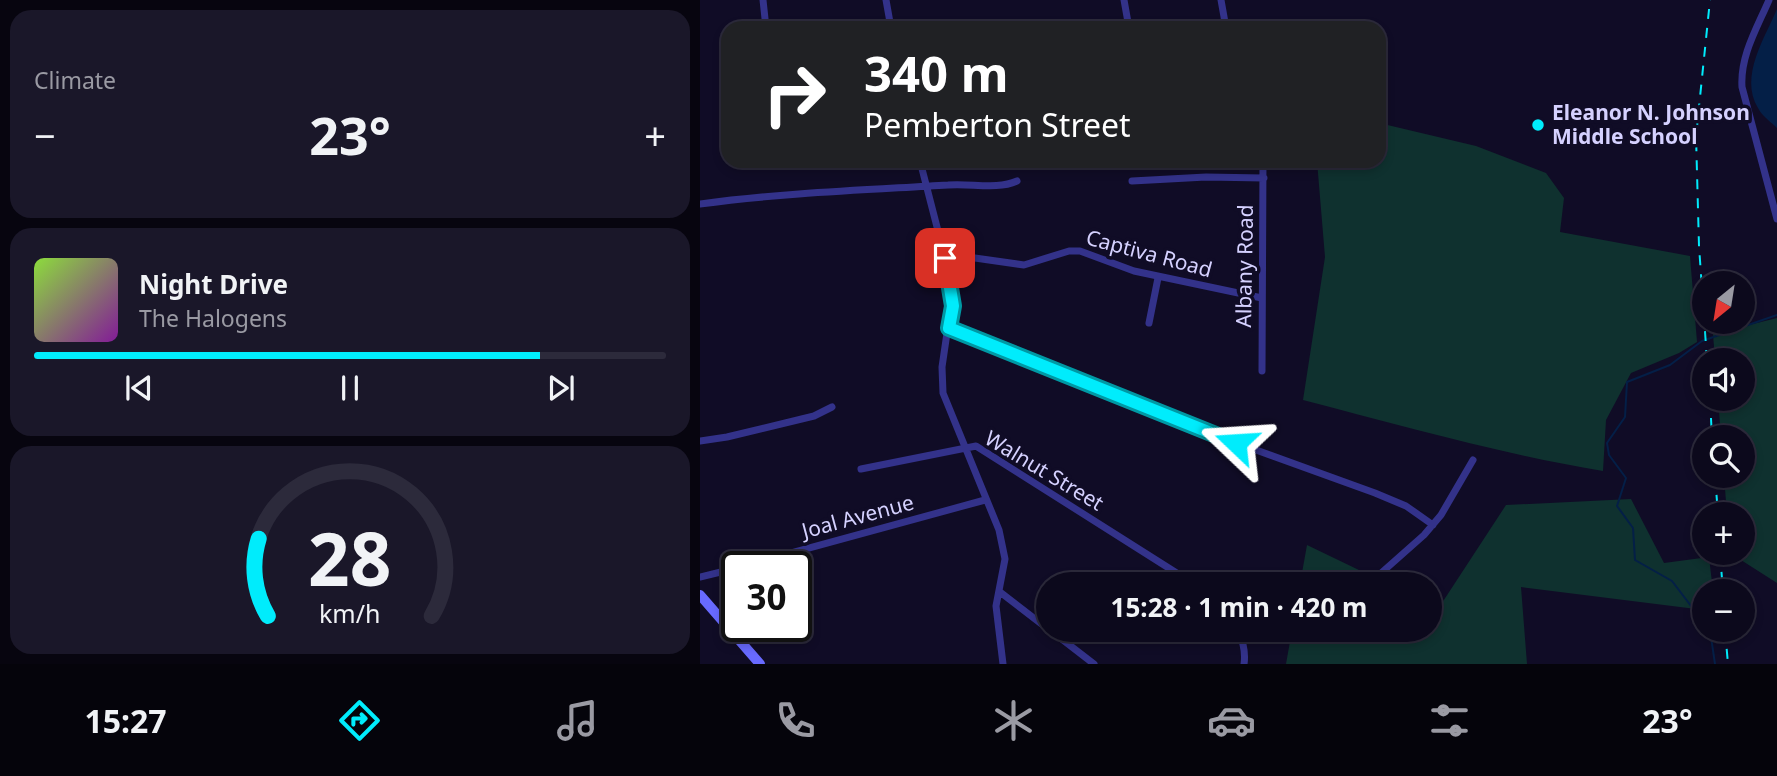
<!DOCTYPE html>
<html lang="en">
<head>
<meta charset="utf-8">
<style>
	body { margin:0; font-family:"Noto Sans",sans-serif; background:#1a1729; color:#f1f3f6; height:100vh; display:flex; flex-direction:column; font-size:26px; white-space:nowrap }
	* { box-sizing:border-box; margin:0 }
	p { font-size:23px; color:#9a9aa3 }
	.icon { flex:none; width:38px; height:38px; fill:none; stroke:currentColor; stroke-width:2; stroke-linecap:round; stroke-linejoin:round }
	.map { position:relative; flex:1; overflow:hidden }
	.details { display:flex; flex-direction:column; gap:10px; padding:10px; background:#07050f; width:700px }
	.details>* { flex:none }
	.hud { position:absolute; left:21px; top:21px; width:665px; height:147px; border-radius:21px; box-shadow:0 4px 10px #0003,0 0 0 2px #2c2a3b; background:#202124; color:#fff; overflow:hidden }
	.needle { width:46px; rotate:210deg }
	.buttons { position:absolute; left:992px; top:271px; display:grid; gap:14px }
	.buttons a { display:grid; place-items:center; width:63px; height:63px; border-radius:50%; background:#0c091c; box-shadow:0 4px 10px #0003,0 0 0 2px #2c2a3b; font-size:35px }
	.speed { position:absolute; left:21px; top:551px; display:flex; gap:14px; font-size:35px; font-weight:700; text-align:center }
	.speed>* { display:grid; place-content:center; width:91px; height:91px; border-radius:50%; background:#0c091c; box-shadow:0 4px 10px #0003,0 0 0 2px #2c2a3b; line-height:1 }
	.speed .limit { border:4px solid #111; border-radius:10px; background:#fff; color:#111 }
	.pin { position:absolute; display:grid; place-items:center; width:60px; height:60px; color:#fff; margin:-30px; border-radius:14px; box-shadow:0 4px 10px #0006 }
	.me { position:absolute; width:77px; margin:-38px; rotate:290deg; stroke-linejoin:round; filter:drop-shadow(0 0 5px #0008) }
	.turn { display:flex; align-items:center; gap:24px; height:147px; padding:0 28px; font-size:32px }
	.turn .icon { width:91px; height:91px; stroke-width:2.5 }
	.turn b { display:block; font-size:49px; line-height:60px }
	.big { font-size:52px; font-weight:700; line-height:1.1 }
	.details .widget { flex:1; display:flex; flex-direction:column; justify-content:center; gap:10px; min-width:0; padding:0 24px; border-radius:21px; background:#1a1729 }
	.details .dial { align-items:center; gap:0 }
	.dial svg { height:182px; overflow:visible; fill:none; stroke:#2c2a3b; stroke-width:7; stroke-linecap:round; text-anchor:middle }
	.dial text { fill:#f1f3f6; stroke:none }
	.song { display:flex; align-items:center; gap:21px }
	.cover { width:84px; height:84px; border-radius:10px; background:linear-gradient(135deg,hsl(90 70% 55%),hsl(290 70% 35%)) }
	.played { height:7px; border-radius:4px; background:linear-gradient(90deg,#00ecfc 80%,#2c2a3b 80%) }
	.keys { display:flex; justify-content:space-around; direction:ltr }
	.heat { display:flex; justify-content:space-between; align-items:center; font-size:38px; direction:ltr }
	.trip { position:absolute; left:336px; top:572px; width:406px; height:70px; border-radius:35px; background:#0c091c; box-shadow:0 4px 10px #0003,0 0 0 2px #2c2a3b; font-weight:700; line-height:70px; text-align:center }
	.dock { display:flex; height:112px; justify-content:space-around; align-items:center; background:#05040b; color:#9a9aa3 }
	.dock .icon { width:49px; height:49px }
	.dock .active { color:#00ecfc }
	.dock b { font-size:32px; color:#f1f3f6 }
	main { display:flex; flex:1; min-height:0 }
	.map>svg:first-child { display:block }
</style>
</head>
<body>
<main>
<section class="details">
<div class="widget"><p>Climate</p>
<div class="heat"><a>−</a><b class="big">23°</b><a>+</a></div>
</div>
<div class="widget">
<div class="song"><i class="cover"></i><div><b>Night Drive</b><p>The Halogens</p></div></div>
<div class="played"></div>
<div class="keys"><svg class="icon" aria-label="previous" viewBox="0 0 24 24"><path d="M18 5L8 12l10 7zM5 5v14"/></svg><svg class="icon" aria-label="pause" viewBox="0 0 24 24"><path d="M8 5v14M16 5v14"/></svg><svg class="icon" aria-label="next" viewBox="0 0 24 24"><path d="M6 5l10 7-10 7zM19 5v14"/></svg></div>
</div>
<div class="widget dial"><svg viewBox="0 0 100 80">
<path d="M14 69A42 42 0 1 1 86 69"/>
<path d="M14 69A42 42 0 0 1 10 35" stroke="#00ecfc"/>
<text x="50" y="56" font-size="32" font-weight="700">28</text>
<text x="50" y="72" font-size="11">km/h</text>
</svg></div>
</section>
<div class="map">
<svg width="1077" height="664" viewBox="0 0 1077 664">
	<rect width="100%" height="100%" fill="#100c26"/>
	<path fill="#0f312f" d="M679,123L776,146L846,173L864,198L860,232L990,256L997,342L979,353L931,373L906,420L903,471C801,454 703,426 603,400L625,257L617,161H679Z
		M1077,318V583L1030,553H1043V514H1027L1024,476H1043V438L1021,437L1018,399H1043V360H1015L1013,334Z
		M931,499L964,563L1009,557L1013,591L1004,592V610L821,587L827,664H586L592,630H730V605L738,609L806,505Z
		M607,545L688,584H600Z"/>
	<path fill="#041f47" d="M1077,9V128C1071,122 1062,116 1058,108C1039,76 1065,38 1077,9Z"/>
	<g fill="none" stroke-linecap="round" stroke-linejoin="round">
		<path stroke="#041f47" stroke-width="2" d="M1004,623L972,581L935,560L933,528L917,506L926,478L909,455L907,443L925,417L927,382L970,365L1002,341L1077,315
			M1010,630L1015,664"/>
		<path stroke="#33328a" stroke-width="7" d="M63,0L66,28
			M186,0L191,28
			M424,0L429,28
			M521,0L526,28
			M1069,0C1057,28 1040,56 1042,87L1077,219
			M107,28L190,23
			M220,161L245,258L252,299L242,367L243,393L299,530L305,559L296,606L303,664
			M432,181L506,177L564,178
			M0,204C82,193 165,190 248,185C271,183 297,190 317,181
			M245,258L268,257L324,265L369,251H380L434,271L562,298
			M449,323L458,278
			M249,329L299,347L490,426L675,493L706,506L733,525
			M562,371L563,161
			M0,441L27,437L114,416L132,407
			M161,469L276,446L494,584
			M40,567L285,500
			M0,577L37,568
			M671,582L724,535L741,515L773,460
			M300,592L348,629
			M350,630L394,664
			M538,630C543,641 546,651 544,664"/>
		<path stroke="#686aff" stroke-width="10" d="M0,595L60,664"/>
		<path stroke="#00ecfc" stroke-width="2" stroke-dasharray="10 9" stroke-linecap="butt" d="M1007,360L999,246L996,136L1010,0
			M1010,399L1012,438
			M1015,476L1018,514
			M1020,553L1023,592
			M1025,630L1028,664"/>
	</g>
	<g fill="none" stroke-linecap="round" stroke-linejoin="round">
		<g stroke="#0099a4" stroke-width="18">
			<path id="route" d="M245,258L253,306L249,328L536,443"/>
		</g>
		<use href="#route" stroke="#00ecfc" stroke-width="12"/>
	</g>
	<circle fill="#00ecfc" stroke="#100c26" stroke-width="2.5" cx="838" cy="125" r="7"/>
	<g text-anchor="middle" stroke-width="7" stroke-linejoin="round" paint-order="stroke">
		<g font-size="21" font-weight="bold" fill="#d5d1ff" stroke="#100c26" text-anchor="start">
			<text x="852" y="120">Eleanor N. Johnson<tspan x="852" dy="24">Middle School</tspan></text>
		</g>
		<g font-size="21" fill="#d5d1ff" stroke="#100c26">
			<text transform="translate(449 254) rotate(15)" y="7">Captiva Road</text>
			<text transform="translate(545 266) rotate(-89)" y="7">Albany Road</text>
			<text transform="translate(344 471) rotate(31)" y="7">Walnut Street</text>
			<text transform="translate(158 517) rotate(-15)" y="7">Joal Avenue</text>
		</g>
	</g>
</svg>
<div class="buttons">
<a><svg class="needle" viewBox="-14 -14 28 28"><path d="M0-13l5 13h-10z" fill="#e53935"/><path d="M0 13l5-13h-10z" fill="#9a9aa3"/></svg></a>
<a><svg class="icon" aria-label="sound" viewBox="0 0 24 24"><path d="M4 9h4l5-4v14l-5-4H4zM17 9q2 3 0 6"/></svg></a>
<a><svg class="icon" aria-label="search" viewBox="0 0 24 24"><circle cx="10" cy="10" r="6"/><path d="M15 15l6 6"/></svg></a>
<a>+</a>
<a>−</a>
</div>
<div class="speed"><div class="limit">30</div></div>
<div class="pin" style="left:245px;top:258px;background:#d93025"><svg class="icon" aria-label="arrive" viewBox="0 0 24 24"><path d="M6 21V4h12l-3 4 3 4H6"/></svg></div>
<svg class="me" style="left:536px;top:443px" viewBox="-20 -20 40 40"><path d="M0-17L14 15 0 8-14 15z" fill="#00ecfc" stroke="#fff" stroke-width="4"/></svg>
<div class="trip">15:28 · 1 min · 420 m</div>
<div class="hud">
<div class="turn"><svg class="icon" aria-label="right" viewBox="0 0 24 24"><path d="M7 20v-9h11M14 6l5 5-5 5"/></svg><div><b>340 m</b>Pemberton Street</div></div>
</div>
</div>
</main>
<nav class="dock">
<b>15:27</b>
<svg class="icon active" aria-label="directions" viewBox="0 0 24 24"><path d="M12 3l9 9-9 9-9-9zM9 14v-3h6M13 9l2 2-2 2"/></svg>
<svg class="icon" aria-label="music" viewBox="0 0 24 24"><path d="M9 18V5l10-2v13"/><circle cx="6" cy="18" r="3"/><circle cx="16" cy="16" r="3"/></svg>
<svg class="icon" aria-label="phone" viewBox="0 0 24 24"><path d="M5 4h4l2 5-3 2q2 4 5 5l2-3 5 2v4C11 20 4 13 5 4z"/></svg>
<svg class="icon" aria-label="climate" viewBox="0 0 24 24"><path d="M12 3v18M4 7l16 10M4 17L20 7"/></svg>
<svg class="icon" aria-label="car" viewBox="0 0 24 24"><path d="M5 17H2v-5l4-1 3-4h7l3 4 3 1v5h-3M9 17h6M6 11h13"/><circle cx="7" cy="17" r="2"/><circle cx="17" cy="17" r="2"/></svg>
<svg class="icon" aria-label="filters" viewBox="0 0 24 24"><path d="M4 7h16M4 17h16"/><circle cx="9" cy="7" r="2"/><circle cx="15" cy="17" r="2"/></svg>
<b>23°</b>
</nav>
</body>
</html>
